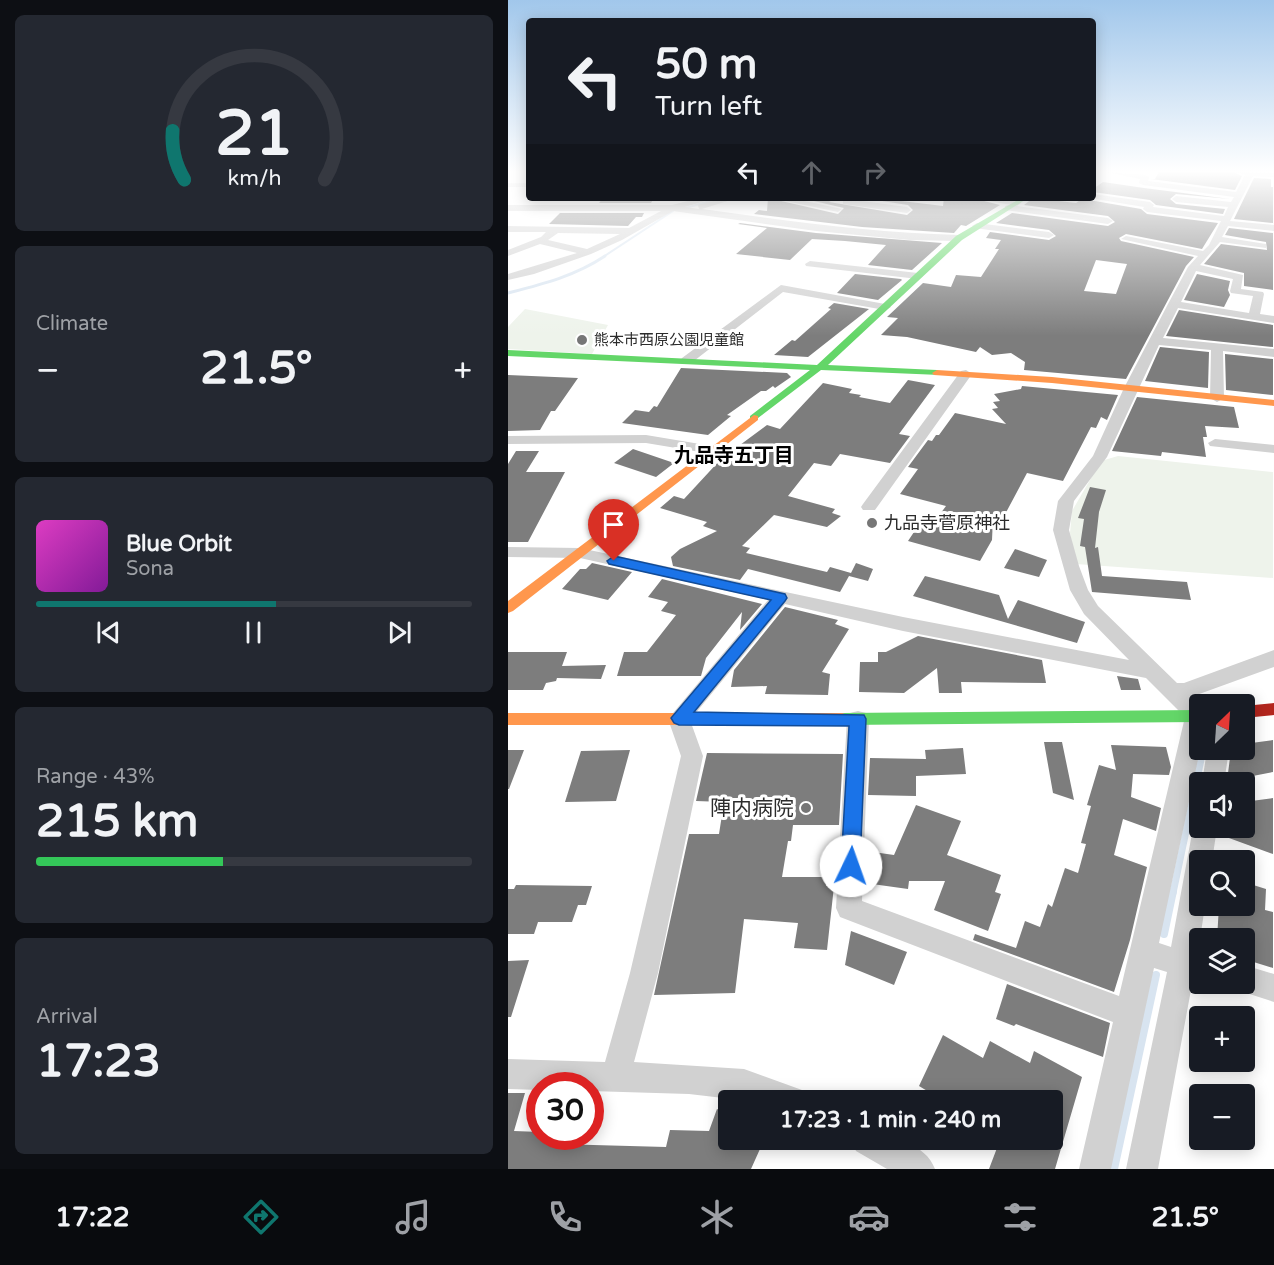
<!DOCTYPE html>
<html lang="en">
<head>
<meta charset="utf-8">
<style>
	body { margin:0; font-family:"Varela Round","Noto Sans JP",sans-serif; background:#242831; color:#f1f3f6; height:100vh; display:flex; flex-direction:column; font-size:22px; white-space:nowrap }
	* { box-sizing:border-box; margin:0 }
	p { font-size:20px; color:#9ea1a6 }
	.icon { flex:none; width:33px; height:33px; fill:none; stroke:currentColor; stroke-width:2; stroke-linecap:round; stroke-linejoin:round }
	.map { position:relative; flex:1; overflow:hidden }
	.panel { display:flex; flex-direction:column; gap:15px; padding:15px; background:#0d0f14; width:508px }
	.panel>* { flex:none }
	.hud { position:absolute; left:18px; top:18px; width:570px; height:183px; border-radius:6px; box-shadow:0 3px 15px #0003; background:#171b24; color:#f1f3f6; overflow:hidden }
	.needle { width:39px; rotate:25deg }
	.fabs { position:absolute; left:681px; top:694px; display:grid; gap:12px }
	.fabs a { display:grid; place-items:center; width:66px; height:66px; border-radius:6px; background:#171b24; box-shadow:0 3px 15px #0003; font-size:30px }
	.speed { position:absolute; left:18px; top:1072px; display:flex; gap:12px; font-size:30px; font-weight:700; text-align:center }
	.speed>* { display:grid; place-content:center; width:78px; height:78px; border-radius:50%; background:#171b24; box-shadow:0 3px 15px #0003; line-height:1 }
	.speed .limit { border:9px solid #d22; background:#fff; color:#111 }
	.pin { position:absolute; display:grid; place-items:center; width:51px; height:51px; color:#fff; margin:-62px -26px; border-radius:50% 50% 50% 0; rotate:-45deg; box-shadow:0 0 6px #0007 }
	.pin .icon { rotate:45deg }
	.me { position:absolute; width:66px; margin:-33px; rotate:3deg; stroke-linejoin:round; filter:drop-shadow(0 0 4px #0008) }
	.turn { display:flex; align-items:center; gap:21px; height:126px; padding:0 30px; font-size:27px }
	.turn .icon { width:78px; height:78px; stroke-width:2.5 }
	.turn b { display:block; font-size:42px; line-height:51px }
	.lanes { display:flex; align-items:center; height:57px; padding:0 30px; background:#0003; justify-content:center; gap:30px; direction:ltr }
	.lanes .off { opacity:.35 }
	.big { font-size:45px; font-weight:800; line-height:1.1 }
	.panel .widget { flex:1; display:flex; flex-direction:column; justify-content:center; gap:9px; min-width:0; padding:0 21px; border-radius:9px; background:#242831 }
	.panel .dial { align-items:center; gap:0 }
	.dial svg { height:156px; overflow:visible; fill:none; stroke:#363941; stroke-width:7; stroke-linecap:round; text-anchor:middle }
	.dial text { fill:#f1f3f6; stroke:none }
	.song { display:flex; align-items:center; gap:18px }
	.cover { width:72px; height:72px; border-radius:9px; background:linear-gradient(135deg,hsl(310 70% 55%),hsl(290 70% 35%)) }
	.played { height:6px; border-radius:3px; background:linear-gradient(90deg,#0f766e 55%,#363941 55%) }
	.keys { display:flex; justify-content:space-around; direction:ltr }
	.heat { display:flex; justify-content:space-between; align-items:center; font-size:33px; direction:ltr }
	.charge { height:9px; border-radius:4px; background:linear-gradient(90deg,#34c759 43%,#363941 0) }
	.trip { position:absolute; left:210px; top:1090px; width:345px; height:60px; border-radius:6px; background:#171b24; box-shadow:0 3px 15px #0003; font-weight:800; line-height:60px; text-align:center }
	.menu { display:flex; height:96px; justify-content:space-around; align-items:center; background:#090b0e; color:#9ea1a6 }
	.menu .icon { width:42px; height:42px }
	.menu .current { color:#0f766e }
	.menu b { font-size:27px; color:#f1f3f6 }
	main { display:flex; flex:1; min-height:0 }
	.map>svg:first-child { display:block }
</style>
</head>
<body>
<main>
<section class="panel">
<div class="widget dial"><svg viewBox="0 0 100 80">
<path d="M14 69A42 42 0 1 1 86 69"/>
<path d="M14 69A42 42 0 0 1 8 44" stroke="#0f766e"/>
<text x="50" y="56" font-size="32" font-weight="700">21</text>
<text x="50" y="72" font-size="11">km/h</text>
</svg></div>
<div class="widget"><p>Climate</p>
<div class="heat"><a>−</a><b class="big">21.5°</b><a>+</a></div>
</div>
<div class="widget">
<div class="song"><i class="cover"></i><div><b>Blue Orbit</b><p>Sona</p></div></div>
<div class="played"></div>
<div class="keys"><svg class="icon" aria-label="previous" viewBox="0 0 24 24"><path d="M18 5L8 12l10 7zM5 5v14"/></svg><svg class="icon" aria-label="pause" viewBox="0 0 24 24"><path d="M8 5v14M16 5v14"/></svg><svg class="icon" aria-label="next" viewBox="0 0 24 24"><path d="M6 5l10 7-10 7zM19 5v14"/></svg></div>
</div>
<div class="widget"><p>Range · 43%</p><b class="big">215 km</b><div class="charge"></div></div>
<div class="widget"><p>Arrival</p><b class="big">17:23</b></div>
</section>
<div class="map">
<svg width="766" height="1169" viewBox="0 0 766 1169">
	<rect width="100%" height="100%" fill="#fff"/>
	<path fill="#eef3eb" d="M17,309L100,325L84,354L0,349V327Z
		M610,456L765,472V578L568,564L562,533L564,511L593,461Z"/>
	<g fill="none" stroke-linecap="round" stroke-linejoin="round">
		<path stroke="#d8e4f0" stroke-width="2" d="M174,209L213,198
			M95,257L165,211"/>
		<path stroke="#d8e4f0" stroke-width="3" d="M0,293C35,284 67,276 97,256"/>
		<path stroke="#d8e4f0" stroke-width="7" d="M665,893L695,750"/>
		<path stroke="#d8e4f0" stroke-width="8" d="M656,934L665,891
			M606,1169L648,975"/>
	</g>
	<path fill="#7d7d7d" fill-rule="evenodd" d="M651,172H725L734,176L727,190L643,179H647Z
		M746,178L763,179V187H765V223L726,219Z
		M595,182L636,188L722,199L668,194L662,199L668,204L717,209L715,214L648,205L642,200L585,192V189Z
		M95,198H146L143,203H91Z
		M260,198L330,214L336,208L293,198H328L321,202L399,215L405,210L400,205L374,201L377,199L435,206L436,198H464L492,205L458,226L453,225L446,233L354,227L246,214L251,210L259,211Z
		M525,198L568,203L575,198H579L581,200L633,209L639,214L710,223L694,249L618,234L611,238L613,241L686,257L678,266L618,379L516,370L517,362L503,353L484,355L472,347L468,352L399,337L373,335L390,318L379,317L415,283L443,287L448,275L473,277L491,249H487L493,240L478,238L482,232L541,240L548,236L541,230L488,223L504,213L600,226L607,222L600,216L516,205ZM588,260L619,264L608,294L576,291Z
		M52,213H136L134,217H128L120,226L41,224Z
		M232,223L308,233L434,243L404,270L360,265L378,245L337,241L304,239L282,260L228,254L259,228L230,224Z
		M721,228L765,233V290L736,286V273L696,264L713,244L759,250L758,242L717,235Z
		M347,274L393,279L394,280L370,300L329,293Z
		M689,274L722,281L720,290L722,295L716,307L676,300Z
		M326,303L361,309L300,357L266,355L284,340L287,341L323,309L320,308Z
		M671,310L765,325V347L658,336Z
		M652,347L701,352L700,388L637,381Z
		M717,354L765,359V395L718,390Z
		M173,368L279,373L283,377L267,388L265,386L258,391H253L219,415L223,416L200,435L114,423L127,410L141,412L146,406L149,407Z
		M0,375L70,378L47,411H43L32,430L0,431Z
		M400,380L427,385L391,434L402,436L382,463L332,454L323,466L306,463L280,496L327,509L324,513L333,516L319,527L266,515L234,546L242,548L238,553L319,572L322,567L343,573L348,563L365,569L360,581L341,576L332,592L240,569L232,580L165,566L163,557L172,549L209,531L195,526L199,522L152,508L166,496L176,499L213,459L259,425L272,429L315,383L344,389L341,393L353,395L351,397L382,403Z
		M514,386L610,395L599,420L593,417L588,428L583,427L555,481L519,473L494,520L485,518L484,540L472,561L400,541L410,526L421,529L438,506L392,494L410,469L400,467L420,440L424,441L428,435H431L447,413L498,424L484,409L490,408L485,402L492,401L486,394L513,389Z
		M629,397L726,407L731,428L697,426L699,437H695L698,457L654,452L653,456L604,451Z
		M125,449L166,463L148,477L106,463Z
		M8,451H31L18,472H57L20,542H0V464Z
		M582,487L598,490L591,512L587,548L590,547L594,576L679,582L683,600L584,592L577,547L572,546L576,519L570,518Z
		M507,549L539,560L531,577L496,568Z
		M84,563L124,572L100,600L54,589L72,569H78Z
		M417,576L491,595L500,619L510,600L577,622L569,643L405,596Z
		M154,579L254,604L232,630L234,612L198,658L193,676H109L116,652H139L168,615L153,611L160,602L140,597Z
		M277,607L330,620L327,624L341,629L314,672L322,674L320,695L257,694L259,686L223,687L226,670Z
		M410,636L534,660L538,683L453,682L454,693H431L429,668L396,693L351,692L352,662H370V652H378Z
		M0,652H59L54,666L98,665L93,679L49,678L48,681L38,683L35,690H0Z
		M609,676L630,679L633,690H613Z
		M765,740V772L719,781L723,750H736V744Z
		M536,742H554L566,800L545,793Z
		M603,745L658,747L663,767L661,775L625,774L623,797L653,808L648,831L615,819L606,855L639,867L622,940L606,992L465,940L467,934L508,948L517,921L532,927L540,904L544,907L557,868L570,873L578,844L573,843L583,806L579,805L591,765L608,770Z
		M455,748L458,774L408,776V796L360,795L362,758L418,759L417,750Z
		M0,750H16L1,789H0Z
		M122,750L108,801L57,802L73,751Z
		M199,753L335,754L331,825H285L283,841H280L274,877H319L318,886H326L319,950L286,948L290,923L236,919L227,993L146,995L181,834H211L216,802L188,801Z
		M765,798V854L710,834L711,828H736V802Z
		M408,805L453,821L439,855L493,875L487,892L493,894L480,931L426,910L437,881H401L400,889L357,883L358,851L386,855Z
		M742,884L758,889L757,910L765,912V968L736,959V939H709L711,906H736Z
		M8,885L84,886L78,905H70L64,922H30L26,934H0V889H6Z
		M343,931L399,952L386,985L337,965Z
		M21,960L3,1017H0V961Z
		M499,984L602,1023L595,1057L508,1024L506,1026L488,1019Z
		M435,1035L475,1058L482,1041L522,1063L526,1051L574,1077L547,1169H481L492,1140H544V1101H436L411,1086Z
		M0,1093H17L6,1131L32,1132V1137H50L49,1144L158,1147L162,1130L201,1131L209,1109L220,1115V1140H256L243,1169H0Z"/>
	<g fill="none" stroke-linecap="round" stroke-linejoin="round">
		<path fill="#d1d1d1" fill-rule="evenodd" d="M598,172L637,175L641,177L640,181L728,192L737,175L727,172L766,173V177L745,176L722,221L766,225V231L720,226L714,237L758,244V248L712,242L692,265L735,275L733,289L755,292L756,294L752,314L766,316V323L670,308L655,338L766,349V357L715,351L716,398L709,402L702,398L703,350L651,345L599,457L566,501L561,530L571,566L580,590L590,606L669,683H676L766,650V667L763,668L683,697L692,705V750L651,943L663,947L685,828L689,821L692,819V828H709L704,861H692V906H697L690,952H692V980L685,979L650,1169H618L659,972L646,968L603,1169H571L605,1022L332,917L328,908L339,719L342,713L350,711L358,713L361,719L354,901L611,996L677,717L638,678L395,631L277,604L182,720L195,756L150,973L126,1062L236,1069L294,1090L298,1101H241L181,1094L82,1091V1086H32V1090L0,1089V1059L97,1062L122,973L173,756L160,719L260,600L72,558L0,557V547L72,548L395,617L621,660L576,614L562,590L545,530L550,501L585,456L616,388L660,304L680,267L690,256L613,239L618,236L695,251L701,245L713,221L639,212L635,209L636,207L581,198H585V194L642,202L646,205L645,207L716,216L720,207L668,202L664,199L668,196L723,202L726,197L635,185L631,183L632,179ZM688,271L725,279L722,291L723,293L745,296L741,313L673,302Z
			M0,183H21V187H0Z
			M192,198H206L177,207L191,209L190,205L216,198H229L194,209C279,221 364,233 451,235L456,238L451,241L402,240L308,231L165,211L114,240L83,254L26,274L0,280V274L69,253L32,244L0,256V250L33,237L38,232H0V226L121,228L153,211H0V205H164ZM50,233L112,234L79,249L40,240Z
			M264,198H282L334,209L330,212Z
			M466,198H490L513,203L509,206Z
			M338,199L399,207L403,210L399,213L335,204V200Z
			M500,205L600,218L605,221L600,224L497,210V206Z
			M469,223L541,232L546,235L541,238L466,228L464,226Z
			M302,261L410,273L415,276L410,279L298,266L297,264Z
			M273,285L377,304L383,307L377,310L275,292L182,364H174L172,361L174,358Z
			M458,370L464,374L367,510H355L353,507L355,504L453,371Z
			M138,435L204,446L211,450L204,454L138,443L0,444V436Z
			M707,439L766,445V453L702,446L700,443Z
			M699,750H721L716,783H694Z
			M736,965L766,974V1002L726,989L724,984H736Z
			M343,1140C373,1140 414,1136 427,1169H379L348,1151Z"/>
		<path fill="#63d668" fill-rule="evenodd" d="M513,198H520L454,240L320,365L429,370L434,373L432,375L313,370L246,421L242,420V416L302,370L0,356V350L309,365L448,236Z
			M692,710V722L334,725L328,723L326,719L328,715L334,713Z"/>
		<path fill="#ff974d" fill-rule="evenodd" d="M429,370L544,377L766,400V406L544,383L426,375L424,373Z
			M246,415L250,416V420L5,611L0,613V601Z
			M0,713H334L340,715L342,719L340,723L334,725H0Z"/>
		<path fill="#b3261e" fill-rule="evenodd" d="M766,703V715L736,718V706Z"/>
	</g>
	<linearGradient id="sky" x2="0" y2="1"><stop stop-color="#a1c7eb"/><stop offset="0.51" stop-color="#fff"/><stop offset="1" stop-color="#fff" stop-opacity="0"/></linearGradient>
	<rect width="766" height="336" fill="url(#sky)"/>
	<path fill="#1a73e8" stroke="#114b97" stroke-width="1.5" d="M106,556L277,594L279,598L277,601L186,712L356,715L358,719L352,866L350,872L343,875L336,872L333,866L341,726L171,725L166,723L163,718L263,600L101,564L99,561Z"/>
	<g fill="#767676" stroke="#fff" stroke-width="2">
		<circle cx="74" cy="340" r="6"/>
		<circle cx="364" cy="523" r="6"/>
		<circle cx="298" cy="808" r="6"/>
	</g>
	<g text-anchor="middle" stroke-width="6" stroke-linejoin="round" paint-order="stroke">
		<g font-size="15" fill="#2c2c2c" stroke="#fff" text-anchor="start">
			<text x="86" y="345">熊本市西原公園児童館</text>
		</g>
		<g font-size="18" fill="#2c2c2c" stroke="#fff" text-anchor="start">
			<text x="376" y="529">九品寺菅原神社</text>
		</g>
		<g font-size="20" font-weight="bold" fill="#000" stroke="#fff">
			<text x="226" y="462">九品寺五丁目</text>
		</g>
		<g font-size="21" fill="#2c2c2c" stroke="#fff" text-anchor="end">
			<text x="286" y="815">陣内病院</text>
		</g>
	</g>
</svg>
<div class="fabs">
<a><svg class="needle" viewBox="-14 -14 28 28"><path d="M0-13l5 13h-10z" fill="#e53935"/><path d="M0 13l5-13h-10z" fill="#9ea1a6"/></svg></a>
<a><svg class="icon" aria-label="sound" viewBox="0 0 24 24"><path d="M4 9h4l5-4v14l-5-4H4zM17 9q2 3 0 6"/></svg></a>
<a><svg class="icon" aria-label="search" viewBox="0 0 24 24"><circle cx="10" cy="10" r="6"/><path d="M15 15l6 6"/></svg></a>
<a><svg class="icon" aria-label="layers" viewBox="0 0 24 24"><path d="M12 4l9 5-9 5-9-5zM3 14l9 5 9-5"/></svg></a>
<a>+</a>
<a>−</a>
</div>
<div class="speed"><div class="limit">30</div></div>
<div class="pin" style="left:106px;top:561px;background:#d93025"><svg class="icon" aria-label="arrive" viewBox="0 0 24 24"><path d="M6 21V4h12l-3 4 3 4H6"/></svg></div>
<svg class="me" style="left:343px;top:866px" viewBox="-20 -20 40 40"><circle r="19" fill="#fff"/><path d="M0-13L10 11 0 6-10 11z" fill="#1a73e8"/></svg>
<div class="trip">17:23 · 1 min · 240 m</div>
<div class="hud">
<div class="turn"><svg class="icon" aria-label="left" viewBox="0 0 24 24"><path d="M17 20v-9H6M10 6l-5 5 5 5"/></svg><div><b>50 m</b>Turn left</div></div>
<div class="lanes"><svg class="icon" aria-label="left" viewBox="0 0 24 24"><path d="M17 20v-9H6M10 6l-5 5 5 5"/></svg><svg class="icon off" aria-label="ahead" viewBox="0 0 24 24"><path d="M12 20V5M6 11l6-6 6 6"/></svg><svg class="icon off" aria-label="right" viewBox="0 0 24 24"><path d="M7 20v-9h11M14 6l5 5-5 5"/></svg></div>
</div>
</div>
</main>
<nav class="menu">
<b>17:22</b>
<svg class="icon current" aria-label="directions" viewBox="0 0 24 24"><path d="M12 3l9 9-9 9-9-9zM9 14v-3h6M13 9l2 2-2 2"/></svg>
<svg class="icon" aria-label="music" viewBox="0 0 24 24"><path d="M9 18V5l10-2v13"/><circle cx="6" cy="18" r="3"/><circle cx="16" cy="16" r="3"/></svg>
<svg class="icon" aria-label="phone" viewBox="0 0 24 24"><path d="M5 4h4l2 5-3 2q2 4 5 5l2-3 5 2v4C11 20 4 13 5 4z"/></svg>
<svg class="icon" aria-label="climate" viewBox="0 0 24 24"><path d="M12 3v18M4 7l16 10M4 17L20 7"/></svg>
<svg class="icon" aria-label="car" viewBox="0 0 24 24"><path d="M5 17H2v-5l4-1 3-4h7l3 4 3 1v5h-3M9 17h6M6 11h13"/><circle cx="7" cy="17" r="2"/><circle cx="17" cy="17" r="2"/></svg>
<svg class="icon" aria-label="filters" viewBox="0 0 24 24"><path d="M4 7h16M4 17h16"/><circle cx="9" cy="7" r="2"/><circle cx="15" cy="17" r="2"/></svg>
<b>21.5°</b>
</nav>
</body>
</html>
